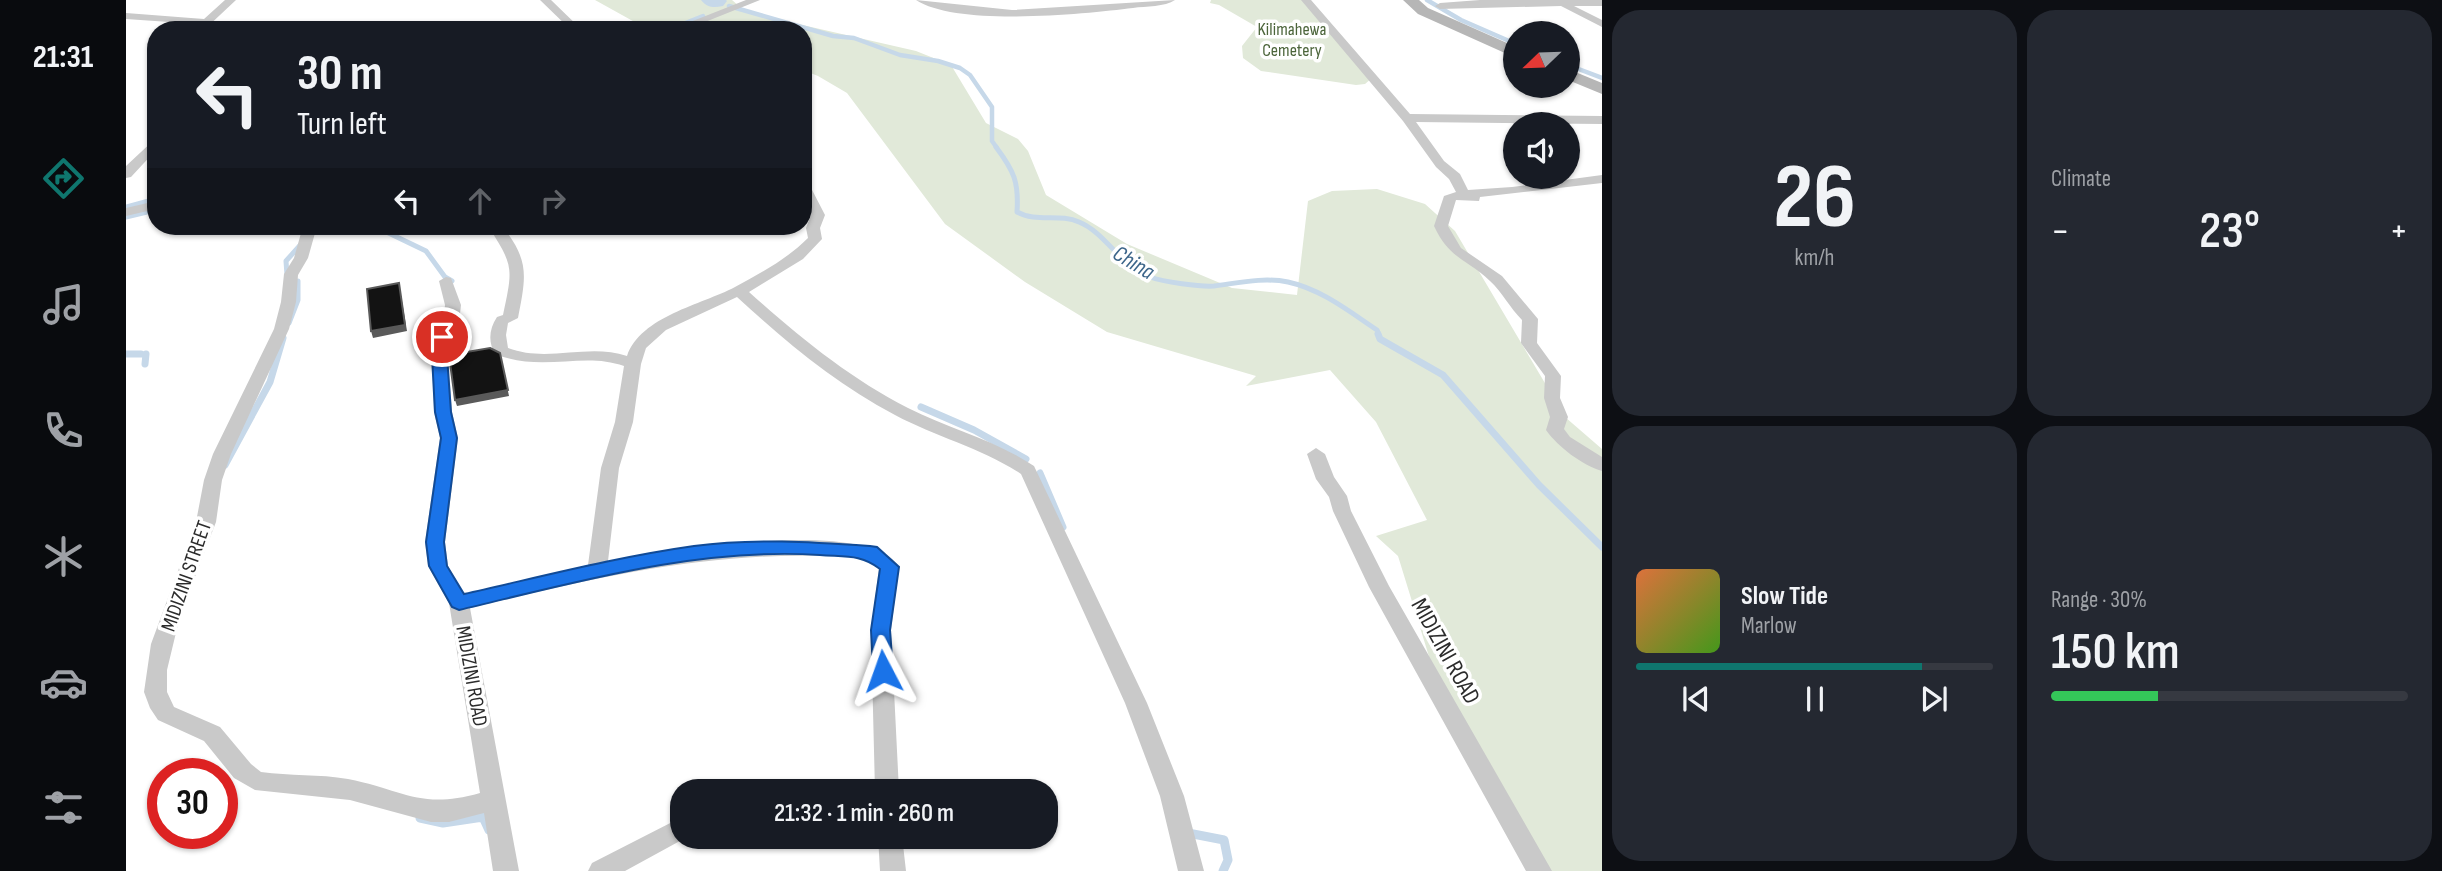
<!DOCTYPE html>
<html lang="en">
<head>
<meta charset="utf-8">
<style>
	body { margin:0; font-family:"Sofia Sans Condensed",sans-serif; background:#242831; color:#f1f3f6; height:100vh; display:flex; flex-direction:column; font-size:26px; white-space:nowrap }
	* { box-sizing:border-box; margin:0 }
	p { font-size:23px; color:#9ea1a6 }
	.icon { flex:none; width:38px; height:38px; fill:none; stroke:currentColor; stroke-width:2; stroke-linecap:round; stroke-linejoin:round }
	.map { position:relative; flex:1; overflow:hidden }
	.panel { display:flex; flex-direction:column; gap:10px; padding:10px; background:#0d0f14; width:840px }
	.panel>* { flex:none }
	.top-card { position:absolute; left:21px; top:21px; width:665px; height:214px; border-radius:28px; box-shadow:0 2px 5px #0004; background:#171b24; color:#f1f3f6; overflow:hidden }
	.needle { width:46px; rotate:247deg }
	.buttons { position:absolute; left:1377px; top:21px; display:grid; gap:14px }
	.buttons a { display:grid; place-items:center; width:77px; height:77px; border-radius:50%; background:#171b24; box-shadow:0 2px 5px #0004; font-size:35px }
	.speed { position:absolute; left:21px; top:758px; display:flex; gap:14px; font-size:35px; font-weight:700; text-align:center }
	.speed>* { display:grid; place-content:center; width:91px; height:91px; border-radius:50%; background:#171b24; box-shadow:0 2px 5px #0004; line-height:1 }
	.speed .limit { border:10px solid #d22; background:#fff; color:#111 }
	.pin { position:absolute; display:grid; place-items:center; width:60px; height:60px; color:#fff; margin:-30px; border:4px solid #fff; border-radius:50%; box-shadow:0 2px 7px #0007 }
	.me { position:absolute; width:77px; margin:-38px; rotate:356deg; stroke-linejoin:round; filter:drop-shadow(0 0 5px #0008) }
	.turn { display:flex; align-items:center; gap:24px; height:147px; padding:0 35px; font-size:32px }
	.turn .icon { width:91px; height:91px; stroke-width:2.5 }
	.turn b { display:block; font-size:49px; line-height:60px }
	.lanes { display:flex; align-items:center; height:66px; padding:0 35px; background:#0003; justify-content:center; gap:35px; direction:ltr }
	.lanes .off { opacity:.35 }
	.big { font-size:52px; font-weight:600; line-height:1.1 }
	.panel .card { flex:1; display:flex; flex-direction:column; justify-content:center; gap:10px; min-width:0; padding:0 24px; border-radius:28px; background:#242831 }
	.panel .dial { align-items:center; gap:0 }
	.dial b { font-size:91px; line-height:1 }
	.song { display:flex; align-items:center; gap:21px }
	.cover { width:84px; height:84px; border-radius:10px; background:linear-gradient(135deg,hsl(20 70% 55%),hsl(100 70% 35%)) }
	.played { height:7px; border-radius:4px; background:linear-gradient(90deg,#0f766e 80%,#363941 80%) }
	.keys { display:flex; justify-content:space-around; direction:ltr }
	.heat { display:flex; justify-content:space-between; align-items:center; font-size:38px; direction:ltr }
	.charge { height:10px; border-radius:5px; background:linear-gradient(90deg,#34c759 30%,#363941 0) }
	.panel .tiles { flex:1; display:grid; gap:10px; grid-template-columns:repeat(2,1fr) }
	.trip { position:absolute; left:544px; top:779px; width:388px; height:70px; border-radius:28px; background:#171b24; box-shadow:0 2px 5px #0004; font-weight:600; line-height:70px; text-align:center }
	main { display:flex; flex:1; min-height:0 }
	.tabs { display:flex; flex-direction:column; width:126px; justify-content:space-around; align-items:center; background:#090b0e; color:#9ea1a6 }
	.tabs .icon { width:49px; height:49px }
	.tabs .active { color:#0f766e }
	.tabs b { font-size:32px; color:#f1f3f6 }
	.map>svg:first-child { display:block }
</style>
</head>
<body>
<main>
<nav class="tabs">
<b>21:31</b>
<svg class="icon active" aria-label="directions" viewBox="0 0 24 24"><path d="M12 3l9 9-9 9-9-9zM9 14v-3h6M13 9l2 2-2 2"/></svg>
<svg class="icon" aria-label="music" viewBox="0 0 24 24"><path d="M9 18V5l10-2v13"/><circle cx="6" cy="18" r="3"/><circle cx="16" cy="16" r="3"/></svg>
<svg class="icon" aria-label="phone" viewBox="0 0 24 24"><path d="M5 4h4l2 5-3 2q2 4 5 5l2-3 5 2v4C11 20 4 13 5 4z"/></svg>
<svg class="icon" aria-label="climate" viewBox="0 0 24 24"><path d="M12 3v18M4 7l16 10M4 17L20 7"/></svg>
<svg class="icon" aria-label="car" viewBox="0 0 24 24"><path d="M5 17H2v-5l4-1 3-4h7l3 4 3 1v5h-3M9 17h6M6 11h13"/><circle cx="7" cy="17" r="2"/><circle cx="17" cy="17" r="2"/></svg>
<svg class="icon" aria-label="filters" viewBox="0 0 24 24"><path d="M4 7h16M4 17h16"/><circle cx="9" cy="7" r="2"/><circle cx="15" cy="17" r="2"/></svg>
</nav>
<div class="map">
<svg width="1476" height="871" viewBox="0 0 1476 871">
	<rect width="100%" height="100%" fill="#fff"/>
	<path fill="#e1e9d9" d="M469,0H606L620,12L790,51L825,65L860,123L892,139L902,151L920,195L1001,244L1106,288L1171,295L1182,201L1206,191L1251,189L1299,204L1329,231L1439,417L1476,449V871H1416L1305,663L1272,556L1250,536L1301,520L1250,422L1204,370L1120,386L1130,376L981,332L899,282L819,224L721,93L692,76L677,70V30H523Z
		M1085,0H1177L1246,78L1239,84L1230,85L1135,71L1117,58L1116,46L1131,27L1093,5L1084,3Z"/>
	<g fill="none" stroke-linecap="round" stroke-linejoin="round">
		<path stroke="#c6d8e9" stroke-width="4.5" d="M1301,0L1335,20L1390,44
			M603,6L707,36L728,38L774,55L812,61L834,68L844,75L866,107V141L871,148
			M542,30L577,16
			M1442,65L1476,78"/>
		<path stroke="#c6d8e9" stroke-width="5" d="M870,147C888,171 893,182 891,212C910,223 934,213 953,222C980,233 994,266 1024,277C1037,282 1075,287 1088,286C1112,283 1137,277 1162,282C1195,289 1224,312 1251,330L1253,335
			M0,207L30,199
			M0,217L21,212
			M248,226L300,251L319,277L326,281
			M161,275L160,261L177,242L180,226
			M163,323L172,300V281"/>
		<path stroke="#c6d8e9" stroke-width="7" d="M1252,334L1254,339L1317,375L1413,485L1476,547
			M0,354H15
			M19,364L20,354
			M795,407L848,430L900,459
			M99,465L144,382L157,338
			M914,473L937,527"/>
		<path stroke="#c6d8e9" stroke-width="9" d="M294,818L317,823L357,817L363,830
			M1062,833L1098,840L1102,860L1097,871"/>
		<path fill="#c6d8e9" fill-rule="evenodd" d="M575,0H600L601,1L597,6C588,8 581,8 575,0Z"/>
		<path fill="#c9c9c9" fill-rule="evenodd" d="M99,0H110L78,30H67L72,24L0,19V13L78,19Z
			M414,0H425L456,30H445Z
			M620,0H634L559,30H544Z
			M790,0L886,10L1049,0C1039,7 1020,6 1007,8C958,14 831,27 790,0Z
			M1175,0H1185L1284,114L1476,116V124L1290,122L1318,161L1334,174L1342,190L1386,187L1476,175V183L1354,197L1353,201L1330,200L1322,226L1335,248L1376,276L1412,319L1411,343L1435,376L1434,398L1442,417L1438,429L1444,437L1476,457V471C1456,465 1432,447 1420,430L1424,417L1418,398L1419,376L1395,343L1396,320C1384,308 1376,292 1364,281C1340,258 1324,260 1308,226L1318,196L1330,192L1323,179L1310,167L1277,121Z
			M1354,0H1476V6H1448L1476,20V27L1435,6L1314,9L1309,6L1314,3Z
			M30,138V150L5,177L0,178V166Z
			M677,182L684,186L699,215L694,228L696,239L677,259L623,292C672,336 723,378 782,408C824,429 869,440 908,466L1021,703L1058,796L1078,871H1052L1034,796L999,703L895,474C856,448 810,437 769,415C710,384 660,342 611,297L540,330L520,348L515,364L507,422L493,468L482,561C534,551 744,516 773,567L765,630L773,791H749L745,630L753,568C738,553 712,556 692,556C573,553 459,580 344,608L393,871H367L358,813L323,822H305L224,800L129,790L108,778L78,741L32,720L24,708L18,692L25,644L70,522L78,480L87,454L148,329L155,302L158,274L168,258L177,226H191L182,258L172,275L170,302L163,329L105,454L96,480L90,522L54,616L41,670V692L48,707L94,727L125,764L135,772C164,776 193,774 222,779C278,790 294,810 354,793L323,603L302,566L299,542L314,438L308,412L306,356L308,337L317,322L319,305L313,281L320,277L325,278L335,305L333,322L324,337L322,356L326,412L332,438L319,542L322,566L338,594L462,565L475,468L489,422L498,366C457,351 417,373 369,354C362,342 363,329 371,317L377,315C387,268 388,266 362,226H376C404,261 400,276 392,318L382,323L380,335L382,348C421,363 462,343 501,356C515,316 575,305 609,287C635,273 661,259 682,238L680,228L685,215L677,199Z
			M30,201V209L0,216V208Z
			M1190,448L1199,454L1208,477L1221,496L1225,511L1263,586L1426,871H1400L1243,587L1207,511L1203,497L1190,479L1181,454Z
			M556,817V836H563L499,871H462L466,863Z
			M752,836H776L780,871H754Z"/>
		<path fill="#b6b6b6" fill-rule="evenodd" d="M1277,0H1293L1302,8L1390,47V58L1292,14Z
			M1442,69L1476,83V94L1442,80Z"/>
	</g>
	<path fill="#898989" d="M1390,62V78L1380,73L1383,63Z"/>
	<path fill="#5a5a5a" d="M1411,86H1422L1410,89Z
		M273,283L281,331L247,338L245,331Z
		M374,353L383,396L331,406L329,400Z"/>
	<path fill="#131313" stroke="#5a5a5a" stroke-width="2" d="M273,283L279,325L245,331L241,289Z
		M364,348L374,353L382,390L329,400L323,355Z"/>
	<path fill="#1a73e8" stroke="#114b97" stroke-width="2" d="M316,333L324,337L321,356L325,412L331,438L318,542L321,566L338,594C414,577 490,557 568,546C626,538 686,542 744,546L751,547L773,567L764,630L767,671L764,676L757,679L750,676L747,671L745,630L754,569C735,554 719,557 694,555C572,547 451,582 333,610L326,607L303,566L300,542L315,438L309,412L306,356L309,337Z"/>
	<g text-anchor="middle" stroke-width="7" stroke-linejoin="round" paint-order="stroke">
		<g font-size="18" fill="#4c653b" stroke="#fff">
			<text x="1166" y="35">Kilimahewa<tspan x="1166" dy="21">Cemetery</tspan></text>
		</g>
		<g font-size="21" fill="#2c2c2c" stroke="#fff">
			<text transform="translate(60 576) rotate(-71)" y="7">MIDIZINI STREET</text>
			<text transform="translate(346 676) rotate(80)" y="7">MIDIZINI ROAD</text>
		</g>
		<g font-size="23" font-style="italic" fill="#3d668a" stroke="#fff">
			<text transform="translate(1008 262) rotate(31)" y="8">China</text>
		</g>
		<g font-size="24" fill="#2c2c2c" stroke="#fff">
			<text transform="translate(1320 651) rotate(61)" y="8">MIDIZINI ROAD</text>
		</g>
	</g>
</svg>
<div class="buttons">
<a><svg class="needle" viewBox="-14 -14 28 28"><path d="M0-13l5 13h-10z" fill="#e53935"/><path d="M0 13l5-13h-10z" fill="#9ea1a6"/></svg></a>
<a><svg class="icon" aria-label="sound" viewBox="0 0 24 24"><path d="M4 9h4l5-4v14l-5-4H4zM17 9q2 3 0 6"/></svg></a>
</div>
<div class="speed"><div class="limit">30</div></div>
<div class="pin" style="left:316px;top:337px;background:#d93025"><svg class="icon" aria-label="arrive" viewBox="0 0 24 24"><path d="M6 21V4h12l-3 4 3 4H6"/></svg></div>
<svg class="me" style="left:757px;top:671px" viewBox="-20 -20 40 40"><path d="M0-17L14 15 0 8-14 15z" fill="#1a73e8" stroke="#fff" stroke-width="4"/></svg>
<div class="trip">21:32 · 1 min · 260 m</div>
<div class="top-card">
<div class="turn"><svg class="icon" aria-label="left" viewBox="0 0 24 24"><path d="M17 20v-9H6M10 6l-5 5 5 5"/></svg><div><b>30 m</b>Turn left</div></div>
<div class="lanes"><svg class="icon" aria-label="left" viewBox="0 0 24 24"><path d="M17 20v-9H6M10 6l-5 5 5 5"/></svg><svg class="icon off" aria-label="ahead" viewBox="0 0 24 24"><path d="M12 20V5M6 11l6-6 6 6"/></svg><svg class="icon off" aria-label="right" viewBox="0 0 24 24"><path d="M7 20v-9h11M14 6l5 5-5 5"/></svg></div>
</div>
</div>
<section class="panel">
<div class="tiles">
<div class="card dial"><b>26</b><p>km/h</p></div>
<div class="card"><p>Climate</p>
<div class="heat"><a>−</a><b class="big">23°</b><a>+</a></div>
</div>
<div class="card">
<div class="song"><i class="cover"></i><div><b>Slow Tide</b><p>Marlow</p></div></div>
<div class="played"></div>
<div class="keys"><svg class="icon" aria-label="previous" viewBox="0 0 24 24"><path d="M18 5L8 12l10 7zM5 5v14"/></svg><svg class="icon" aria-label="pause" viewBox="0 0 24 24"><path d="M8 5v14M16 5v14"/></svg><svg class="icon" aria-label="next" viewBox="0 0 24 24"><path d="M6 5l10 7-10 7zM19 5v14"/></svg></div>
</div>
<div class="card"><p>Range · 30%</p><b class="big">150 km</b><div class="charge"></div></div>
</div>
</section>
</main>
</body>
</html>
